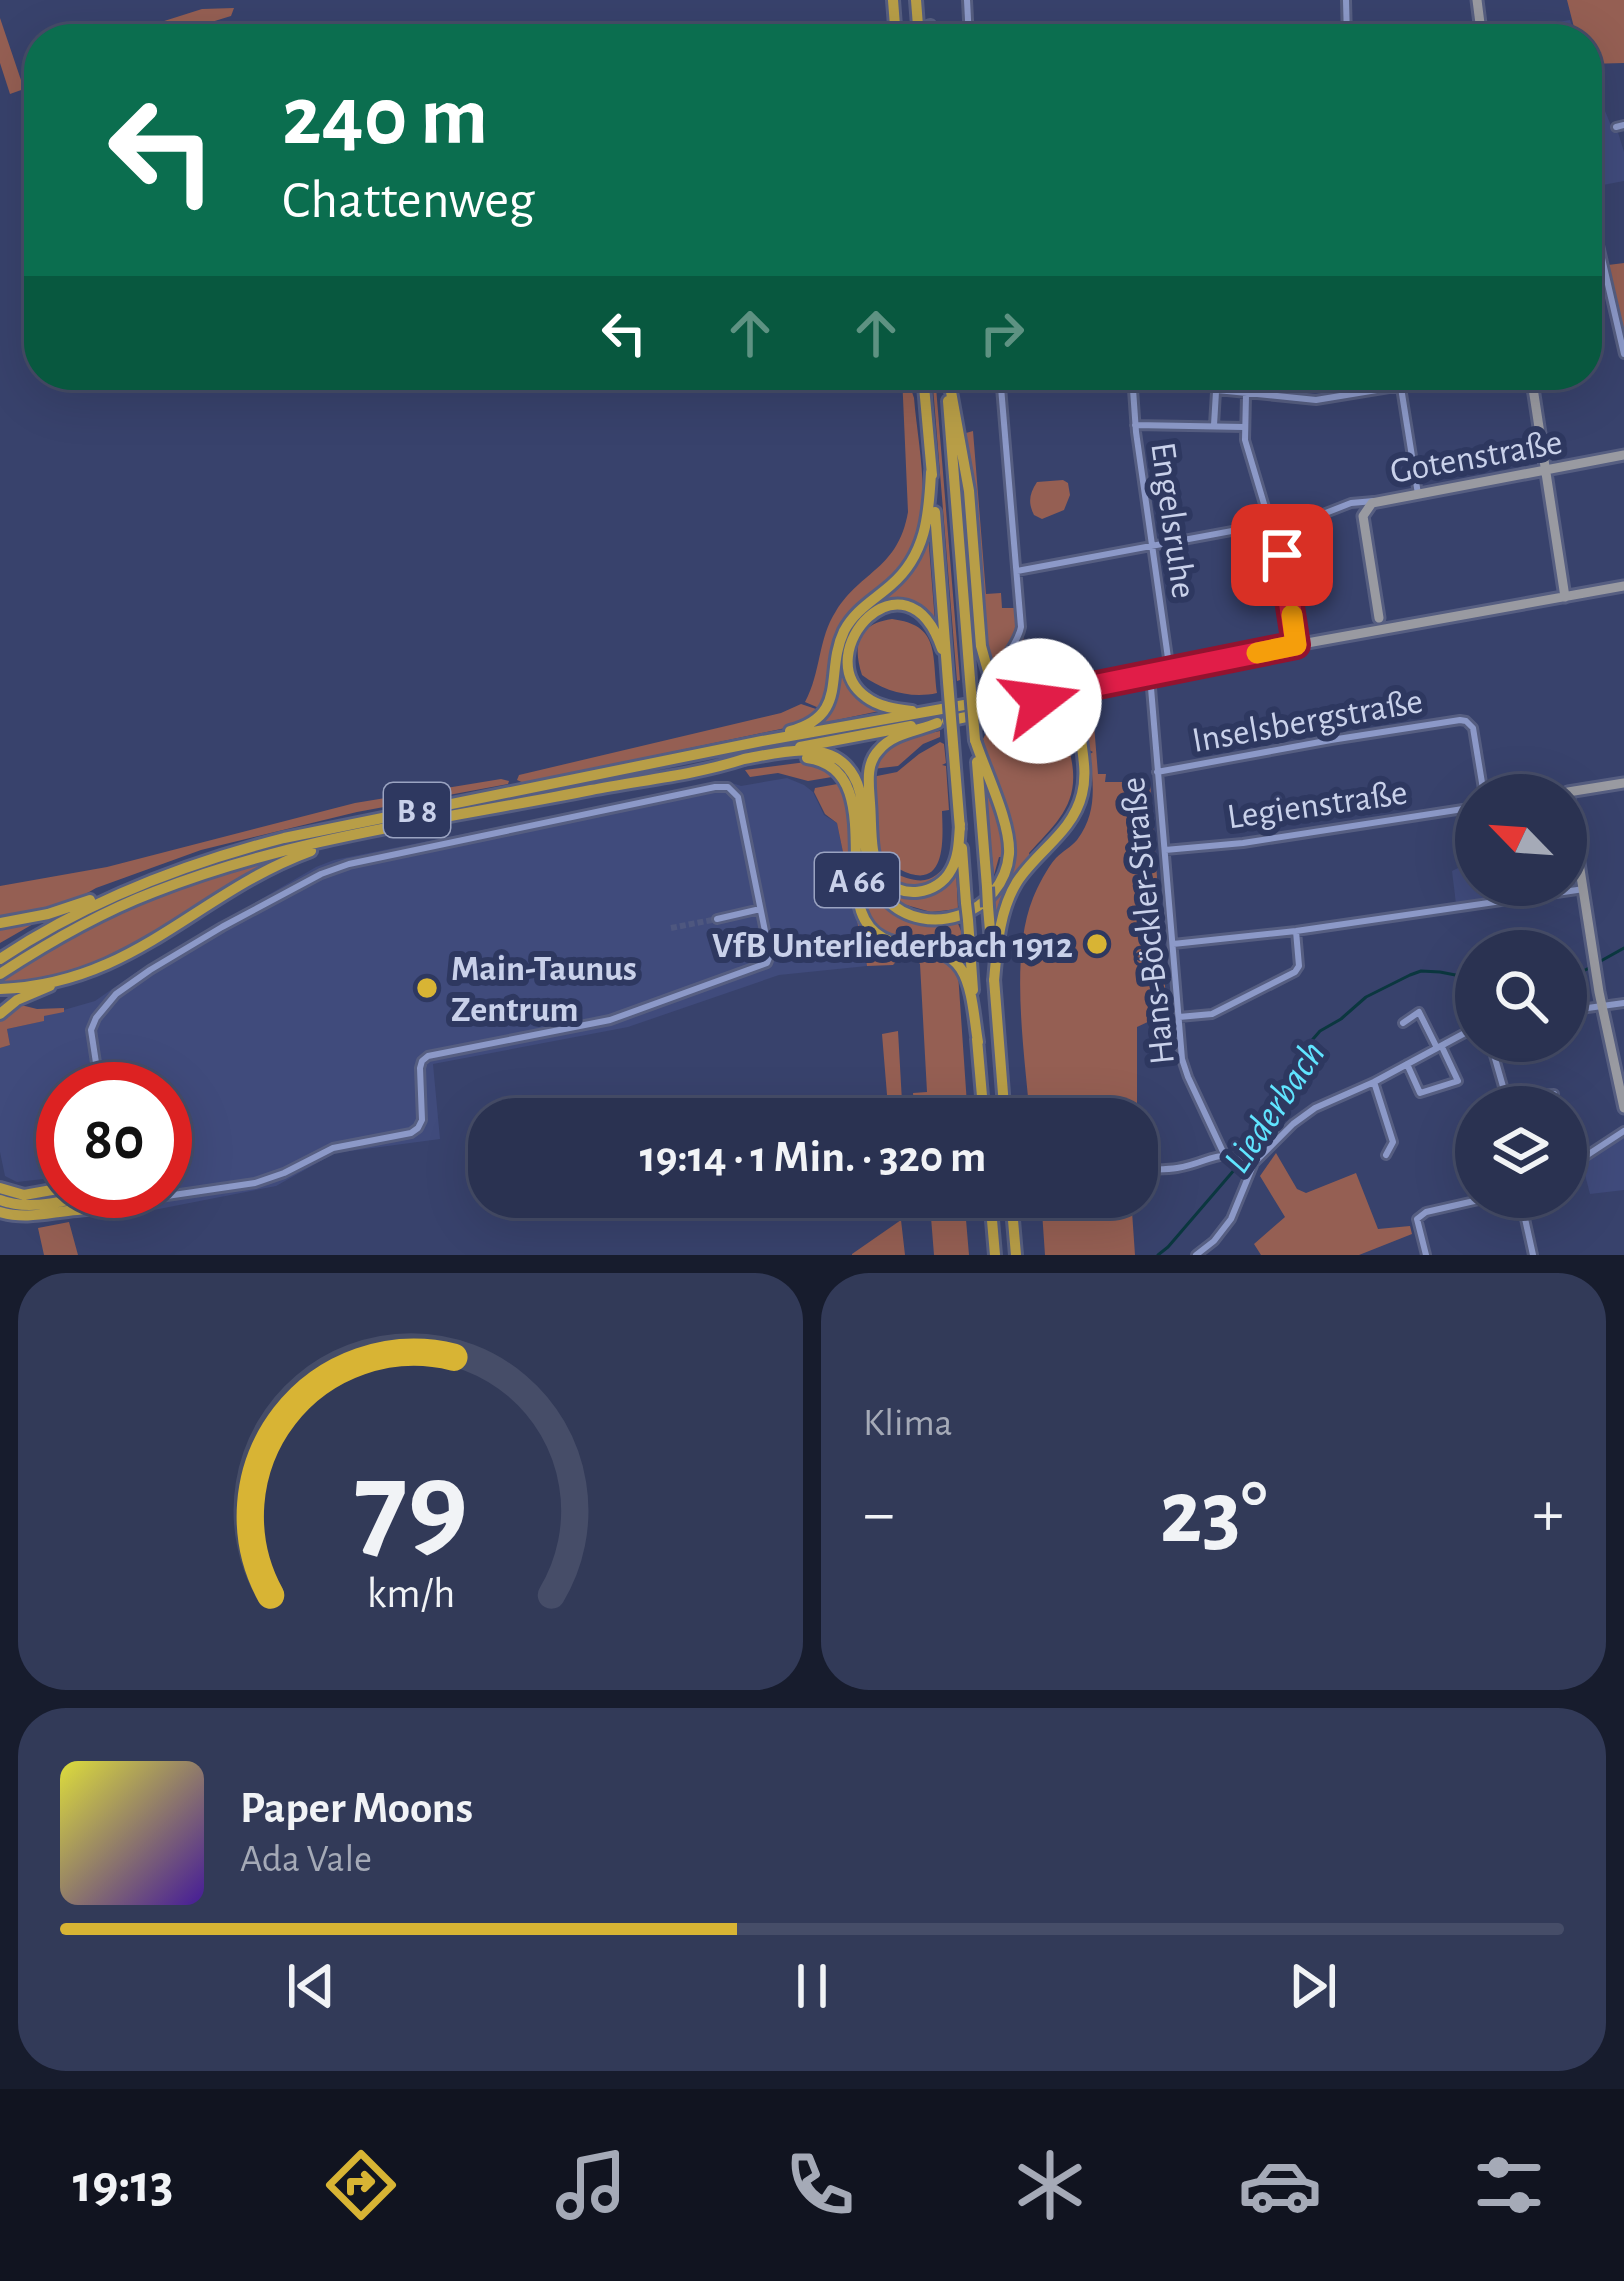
<!DOCTYPE html>
<html lang="de">
<head>
<meta charset="utf-8">
<style>
	body { margin:0; font-family:"Alegreya Sans",sans-serif; background:#323a58; color:#f1f3f6; height:100vh; display:flex; flex-direction:column; font-size:45px; white-space:nowrap }
	* { box-sizing:border-box; margin:0 }
	p { font-size:39px; color:#a5aab7 }
	.icon { flex:none; width:66px; height:66px; fill:none; stroke:currentColor; stroke-width:2; stroke-linecap:round; stroke-linejoin:round }
	.map { position:relative; height:1255px; overflow:hidden }
	.side { display:flex; flex-direction:column; gap:18px; padding:18px; background:#171c2d; flex:1 }
	.side>* { flex:none }
	.banner { position:absolute; left:24px; top:24px; width:1578px; height:366px; border-radius:48px; box-shadow:0 12px 48px #0002,0 0 0 3px #464d68; background:#0b6e4f; color:#fff; overflow:hidden }
	.needle { width:78px; rotate:295deg }
	.tools { position:absolute; left:1455px; top:774px; display:grid; gap:24px }
	.tools a { display:grid; place-items:center; width:132px; height:132px; border-radius:50%; background:#2a3251; box-shadow:0 12px 48px #0002,0 0 0 3px #464d68; font-size:60px }
	.speed { position:absolute; left:36px; top:1062px; display:flex; gap:24px; font-size:60px; font-weight:700; text-align:center }
	.speed>* { display:grid; place-content:center; width:156px; height:156px; border-radius:50%; background:#2a3251; box-shadow:0 12px 48px #0002,0 0 0 3px #464d68; line-height:1 }
	.speed .limit { border:18px solid #d22; background:#fff; color:#111 }
	.pin { position:absolute; display:grid; place-items:center; width:102px; height:102px; color:#fff; margin:-51px; border-radius:24px; box-shadow:0 6px 18px #0006 }
	.me { position:absolute; width:132px; margin:-66px; rotate:75deg; stroke-linejoin:round; filter:drop-shadow(0 0 9px #0008) }
	.turn { display:flex; align-items:center; gap:42px; height:252px; padding:0 60px; font-size:54px }
	.turn .icon { width:156px; height:156px; stroke-width:2.5 }
	.turn b { display:block; font-size:84px; line-height:102px }
	.lanes { display:flex; align-items:center; height:114px; padding:0 60px; background:#0003; justify-content:center; gap:60px; direction:ltr }
	.lanes .off { opacity:.35 }
	.big { font-size:90px; font-weight:600; line-height:1.1 }
	.side .card { flex:1; display:flex; flex-direction:column; justify-content:center; gap:18px; min-width:0; padding:0 42px; border-radius:48px; background:#323a58 }
	.side .dial { align-items:center; gap:0 }
	.dial svg { height:312px; overflow:visible; fill:none; stroke:#464d68; stroke-width:7; stroke-linecap:round; text-anchor:middle }
	.dial text { fill:#f1f3f6; stroke:none }
	.song { display:flex; align-items:center; gap:36px }
	.cover { width:144px; height:144px; border-radius:18px; background:linear-gradient(135deg,hsl(60 70% 55%),hsl(260 70% 35%)) }
	.played { height:12px; border-radius:6px; background:linear-gradient(90deg,#d8b434 45%,#464d68 45%) }
	.keys { display:flex; justify-content:space-around; direction:ltr }
	.heat { display:flex; justify-content:space-between; align-items:center; font-size:66px; direction:ltr }
	.side .tiles { flex:1; display:grid; gap:18px; grid-template-columns:1fr 1fr }
	.card:last-child { grid-column:span 2 }
	.trip { position:absolute; left:468px; top:1098px; width:690px; height:120px; border-radius:48px; background:#2a3251; box-shadow:0 12px 48px #0002,0 0 0 3px #464d68; font-weight:600; line-height:120px; text-align:center }
	.tab-bar { display:flex; height:192px; justify-content:space-around; align-items:center; background:#111420; color:#a5aab7 }
	.tab-bar .icon { width:84px; height:84px }
	.tab-bar .selected { color:#d8b434 }
	.tab-bar b { font-size:54px; color:#f1f3f6 }
	.map>svg:first-child { display:block }
</style>
</head>
<body>
<div class="map">
<svg width="1624" height="1255" viewBox="0 0 1624 1255">
	<rect width="100%" height="100%" fill="#38426c"/>
	<path fill="#404b7c" fill-rule="evenodd" d="M1570,20L1577,39H1496L1495,32Z
		M1587,67L1612,128L1617,129L1624,152V181L1587,188Z
		M787,778L804,785L813,792L824,815L837,823L859,929L874,944L876,959L866,960L867,966L779,975L628,1027L433,1064L440,1139L335,1153L276,1186L123,1216L64,1215L61,1177L17,1182L5,1176L0,1152V1048L10,1045L7,1029L43,1021V1016L95,1001L135,973L316,867L334,860L726,781L741,786ZM63,1089H165V1191H63Z
		M1476,812V885H1566V822L1576,885L1456,904L1452,871L1470,862L1464,813Z
		M1624,1137V1190L1590,1194L1582,1163Z"/>
	<path fill="#955f53" d="M1567,0H1624V63L1587,64V39H1577Z
		M234,8L231,16C191,28 160,39 118,39L117,36L202,9Z
		M0,18L24,89L10,94L0,63Z
		M1624,263V332L1608,265Z
		M902,375H912L908,380L914,398C918,450 938,528 900,569C883,587 858,599 845,620C827,647 835,681 819,708L805,702C821,673 818,638 836,611C862,570 898,569 908,512Z
		M932,375H935L960,680L957,681Z
		M962,428L966,433L973,431L986,594L1001,593L1002,608H1016C1020,648 1004,643 995,675L985,651L973,492Z
		M1063,480L1068,483L1070,495L1064,510L1042,519L1034,515C1028,503 1029,494 1037,482Z
		M928,534L935,622C928,614 922,611 911,608C868,592 848,623 846,662C846,672 846,681 852,690C859,700 873,705 884,710L818,724C824,717 832,709 835,700C845,672 837,652 854,622Z
		M892,619C940,625 932,654 937,693C911,699 883,691 862,675C852,644 858,624 892,619Z
		M1023,634L1027,686L1012,680L1004,682L1001,676L1004,663Z
		M1092,700L1098,774H1106L1105,782H1150L1167,1013L1137,1027V1119H1030C1025,1055 1009,957 1033,898C1038,886 1047,868 1056,858C1063,851 1071,847 1077,840C1098,812 1093,784 1090,754L1093,752L1089,750L1083,721L1087,702Z
		M801,704L819,710L808,720L790,727L524,783L517,780L519,775L781,713Z
		M1045,717L1054,719C1066,733 1069,745 1072,763C1079,805 1055,824 1029,853L1030,856L1012,878L998,914H995L994,899L1013,862L983,739L986,733Z
		M940,731V737L923,744L898,766L873,769C881,740 913,736 940,731Z
		M940,742L944,744L946,763L942,765L946,766L949,810L942,811C943,840 947,894 899,869L898,860L888,861L889,871C921,885 933,886 952,856C946,871 938,886 920,888C866,894 874,811 872,777L897,772L919,754Z
		M806,762L816,763L838,776L808,781L778,773L750,777L745,770Z
		M865,778L875,869L909,895L956,869L958,909L931,912L903,904L888,894L874,875L859,779Z
		M501,779L509,781L508,784L357,812L201,850L96,888L0,943V886L107,867L355,803Z
		M850,781H853C862,812 852,854 870,882C874,890 882,897 888,903C908,924 930,926 957,921L961,931L963,966C938,956 907,949 885,934C852,912 857,829 854,792Z
		M843,783L847,793L853,878L871,933L947,960L958,973L968,1119H915L913,1093L927,1092L920,964L914,957L901,956L893,965L867,966L866,960L876,958L874,944L859,930L837,823L825,814L814,792L815,788Z
		M987,789L1002,826L1005,857H999L994,875L985,793Z
		M322,845C236,880 163,945 74,972C50,980 25,980 0,982C20,962 51,946 77,933C160,892 233,869 322,845Z
		M21,1005L37,1009L64,1008V1012L44,1016V1021L7,1029L10,1045L0,1048V1019Z
		M898,1031L903,1119H889L882,1034Z
		M1276,1153L1297,1189L1306,1193L1356,1173L1378,1229L1410,1226L1412,1234L1359,1255H1261L1254,1244L1285,1217L1260,1176Z
		M1041,1197H1131L1135,1255H1045Z
		M955,1203L965,1208L969,1255H934L930,1205Z
		M901,1220L905,1255H852V1254Z
		M69,1222L78,1255H44L38,1228Z"/>
	<g fill="none" stroke-linecap="round" stroke-linejoin="round">
		<path stroke="#0b373f" stroke-width="3" d="M1599,962L1624,948
			M1566,980L1591,967
			M1158,1255L1168,1247L1235,1169L1300,1054L1320,1031L1341,1019L1366,997L1410,975L1421,971L1440,972L1476,979"/>
		<path stroke="#4e577f" stroke-width="6" stroke-dasharray="6 3" stroke-linecap="butt" d="M671,928L717,919"/>
		<g stroke="#565e81" stroke-width="12">
			<path id="street" d="M967,0L969,39
				M1346,0L1347,39
				M1239,39L1480,28
				M1616,127L1624,125
				M1590,206L1624,354
				M1132,375L1136,432L1170,672
				M1399,375L1418,494
				M1217,390L1316,400L1401,386
				M1246,395L1245,440L1270,524
				M1135,425L1244,427
				M1214,425L1217,375
				M1278,524L1296,645
				M1017,571L1323,514L1351,503L1374,501
				M1150,676L1182,1059L1188,1077L1224,1154
				M999,682C997,660 1017,648 1021,627L1000,375
				M1157,772L1331,740L1460,720L1466,721L1473,728L1484,795
				M1550,795L1568,792
				M1165,850L1243,843L1476,807
				M717,919L756,910
				M1173,944L1296,931L1584,889
				M1566,1011L1624,1003
				M1179,1017L1212,1014L1295,972L1299,966L1296,931
				M1403,1023L1419,1012L1437,1048
				M1490,1041L1506,1097L1554,1094
				M1407,1064L1420,1093L1458,1081L1442,1047
				M1374,1082L1393,1142L1386,1155
				M100,1089L91,1030L96,1018L116,994L150,970L222,927L321,874L349,864L715,787H728L738,797L768,946L769,958L767,963L610,1020L428,1056L422,1061L420,1068L422,1120L418,1128L411,1133L333,1148L284,1173L255,1183L153,1198L124,1199L107,1191
				M1566,1169L1624,1131
				M1137,1171C1150,1169 1164,1170 1177,1168C1213,1162 1217,1146 1254,1163
				M1523,1197L1522,1205L1533,1255
				M1196,1255L1214,1241L1231,1219L1254,1163L1293,1124L1315,1108L1374,1082L1476,1027
				M1426,1255L1417,1219L1426,1212L1492,1197"/>
		</g>
		<g stroke="#565e81" stroke-width="15">
			<path id="secondary" d="M1477,0L1482,39
				M1531,375L1565,597
				M1379,618L1363,516L1372,503L1624,455
				M1000,684C1018,692 1033,692 1051,695L1296,645L1624,586
				M1624,783L1568,792L1599,992L1624,1108"/>
		</g>
		<g stroke="#565e81" stroke-width="16">
			<path id="highway" d="M893,0L896,39
				M916,0L919,39
				M928,39L930,26
				M923,375L932,475
				M948,375L969,491L981,646L988,671L1000,684
				M948,401L970,679
				M935,512L948,682
				M1051,695L1068,710L1077,727
				M912,711C896,709 879,707 866,697C807,654 906,543 942,649
				M947,721L1025,705L1048,695
				M937,723C918,731 893,733 879,750C865,764 869,785 870,803C872,825 869,856 882,876C899,901 938,895 951,870C959,856 959,840 960,824
				M790,731C850,715 824,673 844,631C855,610 874,600 891,585C926,555 929,515 931,472
				M953,743L960,829
				M800,747L911,726
				M807,758C877,767 846,863 861,911C879,963 937,932 961,969C973,988 974,1019 978,1042
				M977,762L987,887
				M962,848L966,903
				M988,907L992,954
				M968,920L973,990
				M0,923L48,914L90,900
				M0,959C87,901 183,864 284,838L762,741L1026,694
				M0,974C49,942 99,913 154,892C293,837 445,819 591,790C642,780 695,775 744,759C773,754 817,741 842,762C880,793 849,860 885,898C926,942 1004,914 1009,854C1011,823 985,771 975,740
				M994,979L1005,1119
				M994,981C997,948 999,911 1017,882C1037,851 1073,832 1082,794C1092,754 1066,724 1092,687
				M0,989C135,984 196,893 311,851
				M0,1014L17,1000L50,986
				M977,1039L984,1119
				M0,1188L24,1195L63,1188
				M990,1197L995,1255
				M1011,1197L1016,1255
				M0,1200C30,1212 71,1200 101,1191
				M0,1212C27,1220 50,1212 77,1210C103,1207 129,1209 153,1198"/>
		</g>
		<use href="#street" stroke="#8c99c8" stroke-width="6"/>
		<use href="#secondary" stroke="#999aa1" stroke-width="9"/>
		<use href="#highway" stroke="#b89e47" stroke-width="10"/>
		<g stroke="#565e81" stroke-width="16" stroke-linecap="butt">
			<path id="highway-bridge" d="M970,679L975,740
				M948,682L953,743
				M987,887L988,907
				M966,903L968,920"/>
		</g>
		<use href="#highway-bridge" stroke="#b89e47" stroke-width="10"/>
	</g>
	<g fill="none" stroke-linecap="round" stroke-linejoin="round">
		<g stroke="#92132f" stroke-width="30">
			<path id="route" d="M1039,701L1048,695L1296,645L1282,555"/>
		</g>
		<use href="#route" stroke="#e11d48" stroke-width="21"/>
		<path stroke="#f59e0b" stroke-width="21" d="M1257,653L1296,645L1292,615"/>
	</g>
	<g fill="#d8b434" stroke="#2e3860" stroke-width="4.5">
		<circle cx="1097" cy="944" r="12"/>
		<circle cx="427" cy="988" r="12"/>
	</g>
	<g text-anchor="middle" stroke-width="12" stroke-linejoin="round" paint-order="stroke">
		<g fill="#2e3860" stroke="#9aa3c1" stroke-width="3">
			<rect x="384" y="783" width="66" height="54" rx="9"/>
			<rect x="815" y="853" width="84" height="54" rx="9"/>
		</g>
		<g font-size="33" font-weight="bold" fill="#c9d1ea">
			<text x="417" y="822">B 8</text>
			<text x="857" y="892">A 66</text>
		</g>
		<g font-size="36" fill="#c9d1ea" stroke="#2e3860">
			<text transform="translate(1476 455) rotate(-10)" y="13">Gotenstraße</text>
			<text transform="translate(1175 520) rotate(82)" y="13">Engelsruhe</text>
			<text transform="translate(1307 719) rotate(-10)" y="13">Inselsbergstraße</text>
			<text transform="translate(1317 803) rotate(-8)" y="13">Legienstraße</text>
			<text transform="translate(1146 921) rotate(-96)" y="13">Hans-Böckler-Straße</text>
		</g>
		<g font-size="36" font-weight="bold" fill="#c9d1ea" stroke="#2e3860" text-anchor="end">
			<text x="1073" y="957">VfB Unterliederbach 1912</text>
			<text x="451" y="980" text-anchor="start">Main-Taunus<tspan x="451" dy="41">Zentrum</tspan></text>
		</g>
		<g font-size="39" font-style="italic" fill="#60e5ff" stroke="#2e3860">
			<text transform="translate(1273 1106) rotate(-56)" y="14">Liederbach</text>
		</g>
	</g>
</svg>
<div class="tools">
<a><svg class="needle" viewBox="-14 -14 28 28"><path d="M0-13l5 13h-10z" fill="#e53935"/><path d="M0 13l5-13h-10z" fill="#a5aab7"/></svg></a>
<a><svg class="icon" aria-label="search" viewBox="0 0 24 24"><circle cx="10" cy="10" r="6"/><path d="M15 15l6 6"/></svg></a>
<a><svg class="icon" aria-label="layers" viewBox="0 0 24 24"><path d="M12 4l9 5-9 5-9-5zM3 14l9 5 9-5"/></svg></a>
</div>
<div class="speed"><div class="limit">80</div></div>
<div class="pin" style="left:1282px;top:555px;background:#d93025"><svg class="icon" aria-label="arrive" viewBox="0 0 24 24"><path d="M6 21V4h12l-3 4 3 4H6"/></svg></div>
<svg class="me" style="left:1039px;top:701px" viewBox="-20 -20 40 40"><circle r="19" fill="#fff"/><path d="M0-13L10 11 0 6-10 11z" fill="#e11d48"/></svg>
<div class="trip">19:14 · 1 Min. · 320 m</div>
<div class="banner">
<div class="turn"><svg class="icon" aria-label="left" viewBox="0 0 24 24"><path d="M17 20v-9H6M10 6l-5 5 5 5"/></svg><div><b>240 m</b>Chattenweg</div></div>
<div class="lanes"><svg class="icon" aria-label="left" viewBox="0 0 24 24"><path d="M17 20v-9H6M10 6l-5 5 5 5"/></svg><svg class="icon off" aria-label="ahead" viewBox="0 0 24 24"><path d="M12 20V5M6 11l6-6 6 6"/></svg><svg class="icon off" aria-label="ahead" viewBox="0 0 24 24"><path d="M12 20V5M6 11l6-6 6 6"/></svg><svg class="icon off" aria-label="right" viewBox="0 0 24 24"><path d="M7 20v-9h11M14 6l5 5-5 5"/></svg></div>
</div>
</div>
<section class="side">
<div class="tiles">
<div class="card dial"><svg viewBox="0 0 100 80">
<path d="M14 69A42 42 0 1 1 86 69"/>
<path d="M14 69A42 42 0 0 1 61 8" stroke="#d8b434"/>
<text x="50" y="56" font-size="32" font-weight="700">79</text>
<text x="50" y="72" font-size="11">km/h</text>
</svg></div>
<div class="card"><p>Klima</p>
<div class="heat"><a>−</a><b class="big">23°</b><a>+</a></div>
</div>
<div class="card">
<div class="song"><i class="cover"></i><div><b>Paper Moons</b><p>Ada Vale</p></div></div>
<div class="played"></div>
<div class="keys"><svg class="icon" aria-label="previous" viewBox="0 0 24 24"><path d="M18 5L8 12l10 7zM5 5v14"/></svg><svg class="icon" aria-label="pause" viewBox="0 0 24 24"><path d="M8 5v14M16 5v14"/></svg><svg class="icon" aria-label="next" viewBox="0 0 24 24"><path d="M6 5l10 7-10 7zM19 5v14"/></svg></div>
</div>
</div>
</section>
<nav class="tab-bar">
<b>19:13</b>
<svg class="icon selected" aria-label="directions" viewBox="0 0 24 24"><path d="M12 3l9 9-9 9-9-9zM9 14v-3h6M13 9l2 2-2 2"/></svg>
<svg class="icon" aria-label="music" viewBox="0 0 24 24"><path d="M9 18V5l10-2v13"/><circle cx="6" cy="18" r="3"/><circle cx="16" cy="16" r="3"/></svg>
<svg class="icon" aria-label="phone" viewBox="0 0 24 24"><path d="M5 4h4l2 5-3 2q2 4 5 5l2-3 5 2v4C11 20 4 13 5 4z"/></svg>
<svg class="icon" aria-label="climate" viewBox="0 0 24 24"><path d="M12 3v18M4 7l16 10M4 17L20 7"/></svg>
<svg class="icon" aria-label="car" viewBox="0 0 24 24"><path d="M5 17H2v-5l4-1 3-4h7l3 4 3 1v5h-3M9 17h6M6 11h13"/><circle cx="7" cy="17" r="2"/><circle cx="17" cy="17" r="2"/></svg>
<svg class="icon" aria-label="filters" viewBox="0 0 24 24"><path d="M4 7h16M4 17h16"/><circle cx="9" cy="7" r="2"/><circle cx="15" cy="17" r="2"/></svg>
</nav>
</body>
</html>
